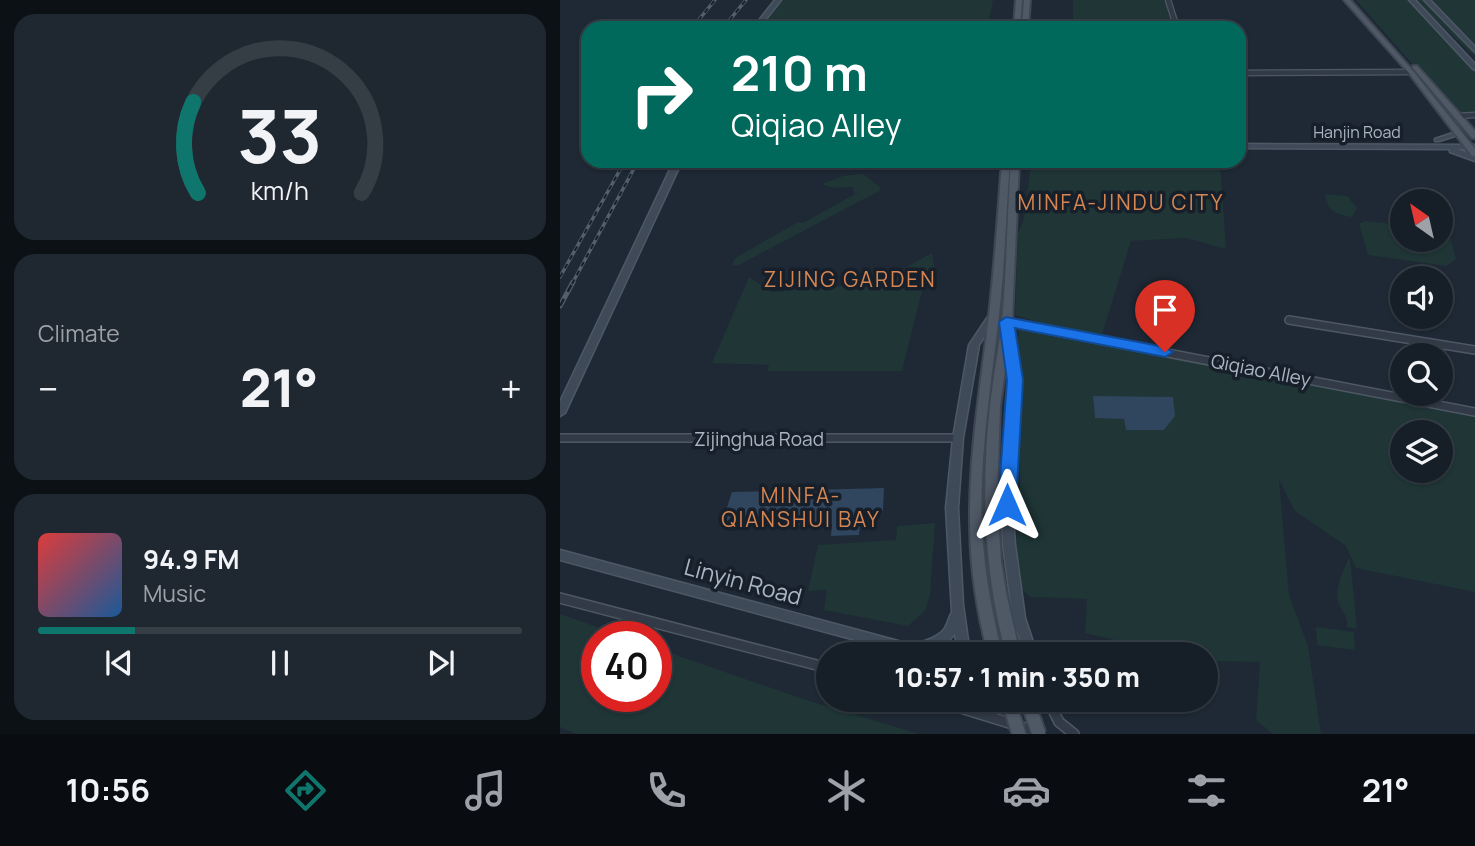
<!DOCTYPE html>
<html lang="en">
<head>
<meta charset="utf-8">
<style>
	body { margin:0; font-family:Manrope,sans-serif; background:#1f2730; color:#f1f3f6; height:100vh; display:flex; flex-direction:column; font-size:26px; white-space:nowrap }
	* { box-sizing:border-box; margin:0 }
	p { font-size:23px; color:#9ea2a8 }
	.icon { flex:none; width:38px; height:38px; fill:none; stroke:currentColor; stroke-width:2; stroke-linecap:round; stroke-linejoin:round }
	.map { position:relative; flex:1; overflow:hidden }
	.sheet { display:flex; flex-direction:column; gap:14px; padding:14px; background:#0c1116; width:560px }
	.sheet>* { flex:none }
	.banner { position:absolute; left:21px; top:21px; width:665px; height:147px; border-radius:21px; box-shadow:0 2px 5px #0004,0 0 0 2px #353d45; background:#00695c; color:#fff; overflow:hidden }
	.needle { width:46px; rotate:326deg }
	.tools { position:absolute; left:830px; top:189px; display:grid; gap:14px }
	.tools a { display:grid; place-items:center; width:63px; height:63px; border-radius:50%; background:#161f28; box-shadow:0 2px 5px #0004,0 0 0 2px #353d45; font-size:35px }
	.speed { position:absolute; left:21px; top:621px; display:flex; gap:14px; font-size:35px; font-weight:700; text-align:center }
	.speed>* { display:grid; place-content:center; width:91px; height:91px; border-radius:50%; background:#161f28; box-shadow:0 2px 5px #0004,0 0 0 2px #353d45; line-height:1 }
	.speed .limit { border:10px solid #d22; background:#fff; color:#111 }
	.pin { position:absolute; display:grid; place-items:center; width:60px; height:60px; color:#fff; margin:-72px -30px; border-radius:50% 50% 50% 0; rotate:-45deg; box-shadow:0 0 7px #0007 }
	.pin .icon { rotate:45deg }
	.me { position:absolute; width:77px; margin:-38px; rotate:0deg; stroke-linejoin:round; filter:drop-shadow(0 0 5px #0008) }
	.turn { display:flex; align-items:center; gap:24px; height:147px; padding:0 35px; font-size:32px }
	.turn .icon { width:91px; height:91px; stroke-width:2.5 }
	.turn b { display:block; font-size:49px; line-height:60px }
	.big { font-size:52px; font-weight:800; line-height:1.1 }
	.sheet .widget { flex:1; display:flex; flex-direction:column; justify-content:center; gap:10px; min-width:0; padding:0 24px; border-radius:21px; background:#1f2730 }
	.sheet .dial { align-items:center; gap:0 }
	.dial svg { height:182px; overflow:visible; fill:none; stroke:#353d45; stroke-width:7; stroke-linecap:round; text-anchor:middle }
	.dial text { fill:#f1f3f6; stroke:none }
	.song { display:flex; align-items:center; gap:21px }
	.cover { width:84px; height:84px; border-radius:10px; background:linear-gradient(135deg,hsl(0 70% 55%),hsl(210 70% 35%)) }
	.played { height:7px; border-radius:4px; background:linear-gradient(90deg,#0f766e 20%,#353d45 20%) }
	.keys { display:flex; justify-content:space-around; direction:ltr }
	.heat { display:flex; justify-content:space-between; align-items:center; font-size:38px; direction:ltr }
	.trip { position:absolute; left:256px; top:642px; width:402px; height:70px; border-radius:35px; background:#161f28; box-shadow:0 2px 5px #0004,0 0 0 2px #353d45; font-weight:800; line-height:70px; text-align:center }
	.dock { display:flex; height:112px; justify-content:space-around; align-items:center; background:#090c10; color:#9ea2a8 }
	.dock .icon { width:49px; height:49px }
	.dock .on { color:#0f766e }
	.dock b { font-size:32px; color:#f1f3f6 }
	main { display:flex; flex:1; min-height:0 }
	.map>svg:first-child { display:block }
</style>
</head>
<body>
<main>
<section class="sheet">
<div class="widget dial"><svg viewBox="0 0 100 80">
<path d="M14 69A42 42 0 1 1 86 69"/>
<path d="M14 69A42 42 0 0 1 12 29" stroke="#0f766e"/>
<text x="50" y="56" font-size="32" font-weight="700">33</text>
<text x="50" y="72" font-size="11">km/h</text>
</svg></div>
<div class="widget"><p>Climate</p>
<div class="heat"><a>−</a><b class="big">21°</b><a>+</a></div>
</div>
<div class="widget">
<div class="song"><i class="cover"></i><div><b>94.9 FM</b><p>Music</p></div></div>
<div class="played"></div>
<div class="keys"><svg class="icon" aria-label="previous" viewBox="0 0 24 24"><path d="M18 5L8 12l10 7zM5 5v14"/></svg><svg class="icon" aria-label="pause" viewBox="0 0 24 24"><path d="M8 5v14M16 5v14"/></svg><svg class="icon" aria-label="next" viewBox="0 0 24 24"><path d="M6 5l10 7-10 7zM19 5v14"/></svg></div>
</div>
</section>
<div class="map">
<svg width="915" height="734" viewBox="0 0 915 734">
	<rect width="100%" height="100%" fill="#1e2935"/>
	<path fill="#1f3536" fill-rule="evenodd" d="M223,0H433L428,25L418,28H200Z
		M513,0H607L616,28H513Z
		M796,0H852L915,68V115L898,116Z
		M855,0H915V57Z
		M476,161H660L666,249L626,238L571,241L540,341L915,412V592L796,568L786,546L735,511L719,480L729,595L748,646L761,734H713L696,720L700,662L646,661V654H612L525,633L527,599L470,597L460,587L456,540L460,486L456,361L459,325L530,338L455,315L458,233L464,219L471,163ZM842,432H880V471H842Z
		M303,174L321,188L319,191L177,266L172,265L175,258L238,222L243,223L295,194L292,187L273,188L262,184L283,176Z
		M765,194L787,196L797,208L792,217C776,214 768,212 765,194Z
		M805,221L842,225V240H880V228L889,234L896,259L887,266L808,255L799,224Z
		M372,253L376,277L369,280L362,291L342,371H207L209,365L152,363L189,277L212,292L318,283Z
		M375,523L370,595L365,611L348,626L264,610L267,590L248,591L258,545L336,540L337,526Z
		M789,557L791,567L797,629L787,627C788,615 782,613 778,601C774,588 784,570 789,557Z
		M0,614L66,637H37V696H96V648L246,700L359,734H16L0,727Z
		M756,627L794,632L795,650L757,645Z"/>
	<path fill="#30455e" d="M533,396L613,397L615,416L604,430H566L564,419L535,418Z
		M324,488L323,511L301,510L299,535L271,536L272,524L161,526L172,492Z"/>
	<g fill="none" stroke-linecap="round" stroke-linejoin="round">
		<g stroke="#4e5864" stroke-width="7">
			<path id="street-far2" d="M608,0L617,28
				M679,73L851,72
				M898,116L915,115"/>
		</g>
		<g stroke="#4e5864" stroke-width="10">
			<path id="street-far1" d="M729,320L915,350
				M446,322L915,412
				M0,438H398"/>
		</g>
		<g stroke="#4e5864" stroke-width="12">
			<path id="street" d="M0,598L268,668
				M375,700L478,732
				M488,700L499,722L514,734"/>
		</g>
		<g stroke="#4e5864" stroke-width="3">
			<path id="secondary" d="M215,0H221L199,28H193Z
				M849,0H855L915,64V70L913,69Z
				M864,0H870L915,47V52Z
				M896,124L899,126L898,135L879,141H875V139L893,133V126Z
				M679,144L915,145V149H897L915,156V161L890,152V149L679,148Z
				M114,161H122L5,413L0,416V402Z
				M434,311L439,314L419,345L403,438L398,508L403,605L410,654H398L395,634L387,642L377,648L390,650L391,654H347L0,560V550L353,645C364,641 378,638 385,628C388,623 389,617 392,612L386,508L393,438L409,345L431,312Z
				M448,327L453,330L460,380L451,484L455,545L465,618L477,654H465L453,618L443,545L441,484L450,380L443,330Z"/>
		</g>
		<g stroke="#3d4652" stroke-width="4">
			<path id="primary" d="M456,0H462L460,28H454Z
				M464,0H470L468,28H462Z
				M784,0H790L853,71L915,149V156H912L849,73Z
				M853,66H857L915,131V138H912L853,68Z
				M442,161H450C446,212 445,264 439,315C431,386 419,457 422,528C424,571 432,612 442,654H428C417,611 410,567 410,523C409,453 421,384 429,315C435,264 438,212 442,161Z
				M451,161H459L452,321L440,406L437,501L441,561L446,592L460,654H446C424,573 421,489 430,406C433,377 439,349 442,321C447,268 447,214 451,161Z"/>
		</g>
		<use href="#street-far2" stroke="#313a46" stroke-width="4.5"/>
		<use href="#street-far1" stroke="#313a46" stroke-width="7"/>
		<use href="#street" stroke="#313a46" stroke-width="9"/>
		<use href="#secondary" fill="#3f4a59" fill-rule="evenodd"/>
		<use href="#primary" fill="#4f5966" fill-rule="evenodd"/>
		<g stroke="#525f6d" stroke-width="3.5">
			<path id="rail-far1" d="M132,28L155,0
				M163,28L186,0
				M0,277L65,161
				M12,284L78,161"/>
		</g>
		<g stroke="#525f6d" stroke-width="5">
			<path id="rail" d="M0,306L13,282"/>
		</g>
		<use href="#rail-far1" stroke="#17202a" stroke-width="2" stroke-dasharray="5" stroke-linecap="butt"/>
		<use href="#rail" stroke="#17202a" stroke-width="2.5" stroke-dasharray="8" stroke-linecap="butt"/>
		<g stroke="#3d4652" stroke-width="17" stroke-linecap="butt">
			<path id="primary-bridge" d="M448,700L459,734
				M467,700L479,734"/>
		</g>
		<use href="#primary-bridge" stroke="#4f5966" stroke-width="13"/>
	</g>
	<path fill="#1a73e8" stroke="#114b97" stroke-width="2" d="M446,317L605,347L613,352L605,357L455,328L463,380L456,505L447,511L438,505L447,380L439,322Z"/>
	<g text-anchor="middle" stroke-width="7" stroke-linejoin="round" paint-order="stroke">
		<g font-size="16" fill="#aab5c3" stroke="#17202a">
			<text x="797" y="138">Hanjin Road</text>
		</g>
		<g font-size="19" fill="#aab5c3" stroke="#17202a">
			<text transform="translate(701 370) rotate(11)" y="7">Qiqiao Alley</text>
			<text x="199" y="446">Zijinghua Road</text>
		</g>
		<g font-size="21" letter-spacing="2" fill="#d68653" stroke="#17202a">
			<text x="561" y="210">MINFA-JINDU CITY</text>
			<text x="290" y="287">ZIJING GARDEN</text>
			<text x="241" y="503">MINFA-<tspan x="241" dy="24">QIANSHUI BAY</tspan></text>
		</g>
		<g font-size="23" fill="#aab5c3" stroke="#17202a">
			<text transform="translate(183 582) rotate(15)" y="8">Linyin Road</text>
		</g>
	</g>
</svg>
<div class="tools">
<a><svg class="needle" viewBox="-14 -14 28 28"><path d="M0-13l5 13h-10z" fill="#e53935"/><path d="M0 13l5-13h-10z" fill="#9ea2a8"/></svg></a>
<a><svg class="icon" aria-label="sound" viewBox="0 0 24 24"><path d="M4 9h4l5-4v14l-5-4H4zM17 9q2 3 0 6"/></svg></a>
<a><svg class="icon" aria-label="search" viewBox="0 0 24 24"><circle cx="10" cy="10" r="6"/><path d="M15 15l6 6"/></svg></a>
<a><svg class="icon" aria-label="layers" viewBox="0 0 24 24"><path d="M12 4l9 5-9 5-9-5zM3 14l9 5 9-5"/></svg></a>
</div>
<div class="speed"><div class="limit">40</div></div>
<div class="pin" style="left:605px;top:352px;background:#d93025"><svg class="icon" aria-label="arrive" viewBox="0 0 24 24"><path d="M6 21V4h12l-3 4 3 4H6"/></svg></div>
<svg class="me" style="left:447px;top:505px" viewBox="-20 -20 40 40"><path d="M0-17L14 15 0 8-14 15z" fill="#1a73e8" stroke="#fff" stroke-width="4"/></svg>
<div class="trip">10:57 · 1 min · 350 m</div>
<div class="banner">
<div class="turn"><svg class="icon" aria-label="right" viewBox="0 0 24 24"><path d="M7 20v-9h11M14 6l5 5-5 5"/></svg><div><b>210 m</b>Qiqiao Alley</div></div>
</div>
</div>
</main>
<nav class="dock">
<b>10:56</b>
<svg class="icon on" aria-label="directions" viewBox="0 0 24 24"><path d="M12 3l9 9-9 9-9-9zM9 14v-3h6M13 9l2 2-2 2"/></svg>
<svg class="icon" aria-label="music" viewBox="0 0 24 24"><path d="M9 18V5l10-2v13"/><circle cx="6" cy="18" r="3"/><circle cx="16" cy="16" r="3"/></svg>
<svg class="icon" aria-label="phone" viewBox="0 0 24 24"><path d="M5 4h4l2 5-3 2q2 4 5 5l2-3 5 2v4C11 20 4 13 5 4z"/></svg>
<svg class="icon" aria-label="climate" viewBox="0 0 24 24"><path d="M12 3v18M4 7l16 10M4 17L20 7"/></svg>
<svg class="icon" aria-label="car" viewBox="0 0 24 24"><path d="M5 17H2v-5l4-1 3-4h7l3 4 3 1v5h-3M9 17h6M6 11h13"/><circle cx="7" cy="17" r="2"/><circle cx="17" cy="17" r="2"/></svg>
<svg class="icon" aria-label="filters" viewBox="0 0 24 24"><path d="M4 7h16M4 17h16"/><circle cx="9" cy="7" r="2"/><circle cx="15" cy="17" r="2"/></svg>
<b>21°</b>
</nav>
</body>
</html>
